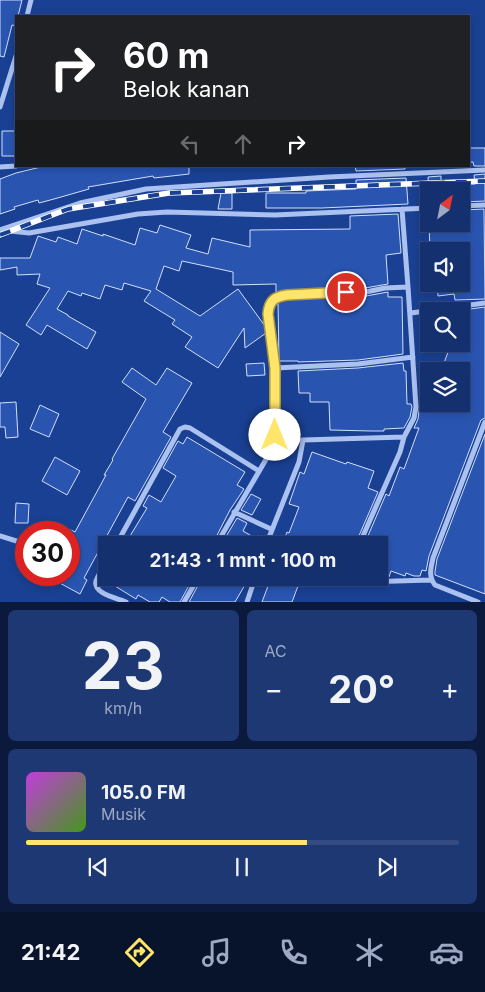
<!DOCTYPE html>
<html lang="id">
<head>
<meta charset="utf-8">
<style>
	body { margin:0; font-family:Inter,sans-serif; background:#1d3873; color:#f1f3f6; height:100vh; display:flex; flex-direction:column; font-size:19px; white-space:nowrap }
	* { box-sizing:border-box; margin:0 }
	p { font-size:16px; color:#9da9c2 }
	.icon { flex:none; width:28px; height:28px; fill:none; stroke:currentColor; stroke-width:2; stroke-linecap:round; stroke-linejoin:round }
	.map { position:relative; height:602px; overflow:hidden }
	.side { display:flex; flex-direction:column; gap:8px; padding:8px; background:#0b1a3c; flex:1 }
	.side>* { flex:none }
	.hud { position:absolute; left:15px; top:15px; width:455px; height:152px; border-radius:0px; box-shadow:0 2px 8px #0003,0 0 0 1px #334b81; background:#202124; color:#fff; overflow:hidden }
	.needle { width:32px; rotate:32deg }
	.controls { position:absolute; left:420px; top:182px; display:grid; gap:10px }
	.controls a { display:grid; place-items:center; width:50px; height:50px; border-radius:0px; background:#14306e; box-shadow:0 2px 8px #0003,0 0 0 1px #334b81; font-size:25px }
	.speed { position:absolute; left:15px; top:521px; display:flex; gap:10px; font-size:25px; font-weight:700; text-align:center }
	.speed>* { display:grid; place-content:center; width:65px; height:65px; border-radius:50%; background:#14306e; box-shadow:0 2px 8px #0003,0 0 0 1px #334b81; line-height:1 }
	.speed .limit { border:8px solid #d22; background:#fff; color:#111 }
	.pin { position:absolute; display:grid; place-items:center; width:42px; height:42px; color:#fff; margin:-21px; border:2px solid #fff; border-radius:50%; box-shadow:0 1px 5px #0007 }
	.me { position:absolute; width:55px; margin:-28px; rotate:0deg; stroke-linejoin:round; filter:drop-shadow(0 0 4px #0008) }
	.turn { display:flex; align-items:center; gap:18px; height:105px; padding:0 25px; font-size:22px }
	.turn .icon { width:65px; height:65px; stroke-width:2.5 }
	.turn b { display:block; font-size:35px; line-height:42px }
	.lanes { display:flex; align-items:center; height:48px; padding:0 25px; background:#0003; justify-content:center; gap:25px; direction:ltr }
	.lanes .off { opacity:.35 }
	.big { font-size:38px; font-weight:700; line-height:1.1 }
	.side .tile { flex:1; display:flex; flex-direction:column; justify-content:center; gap:8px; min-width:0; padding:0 18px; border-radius:8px; background:#1d3873 }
	.side .dial { align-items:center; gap:0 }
	.dial b { font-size:65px; line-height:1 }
	.song { display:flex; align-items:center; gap:15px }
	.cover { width:60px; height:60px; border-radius:8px; background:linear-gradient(135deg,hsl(290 70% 55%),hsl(100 70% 35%)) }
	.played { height:5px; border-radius:2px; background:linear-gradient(90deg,#ffe569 65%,#334b81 65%) }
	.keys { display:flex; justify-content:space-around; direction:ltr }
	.heat { display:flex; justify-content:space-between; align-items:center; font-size:28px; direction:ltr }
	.side .tiles { flex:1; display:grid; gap:8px; grid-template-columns:1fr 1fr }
	.tile:last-child { grid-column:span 2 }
	.trip { position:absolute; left:98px; top:536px; width:290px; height:50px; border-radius:0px; background:#14306e; box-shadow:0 2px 8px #0003,0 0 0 1px #334b81; font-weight:700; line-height:50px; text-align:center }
	.tab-bar { display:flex; height:80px; justify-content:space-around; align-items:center; background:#08132c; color:#9da9c2 }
	.tab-bar .icon { width:35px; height:35px }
	.tab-bar .current { color:#ffe569 }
	.tab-bar b { font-size:22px; color:#f1f3f6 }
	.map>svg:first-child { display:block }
</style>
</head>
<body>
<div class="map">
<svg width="485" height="602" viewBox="0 0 485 602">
	<rect width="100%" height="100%" fill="#1a4093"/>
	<path fill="#2955b1" stroke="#d1dffb" d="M0,0H22L18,16H16V26L12,25L4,57L0,56Z
		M2,131H16V156H2Z
		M469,148H485V166H474L473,162H469Z
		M45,166H189V174L154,178L153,176L88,187L89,189L54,199L39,203L38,200L14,207L15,209L0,214V179L16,173Z
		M355,166H405V169L356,171Z
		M485,174V201L463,202L460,184H475L474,175Z
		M441,176V191H429L428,177Z
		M406,178L408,204L322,208H266V193H306V191L356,189V180Z
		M221,193H232V209H218Z
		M484,209L485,299L455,300L454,294L438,296L437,284H461V251H430L429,224H464L463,210Z
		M398,214L401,253L386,255L388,284L365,288L287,291L276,293V284L233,285V272L182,261L179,271L164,266L156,289L200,316L238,289L265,326L266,333L245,348L244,328L218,368L185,347L192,337L172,324L175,320L144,301L151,291L124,283L122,290L105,285L100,299L82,293L81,296L68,291L57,309L68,315V316L96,332L87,349L47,325L41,335L26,325L50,288L37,284L40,274L17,275V267L0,270V258H30L38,236L56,242L58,237L77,244L82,229L103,236V234L135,245L140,228L157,233L160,225L191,235L186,248L208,254L212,238L250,247V230L350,229V216Z
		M388,292V297H402L403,354L358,360L298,362V361H279L278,302L288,299L366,296Z
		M485,307V418L481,420L429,556L426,571L422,570L420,576H414L406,573L405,576L391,571L389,577L379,575V545H364L386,494L389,496L400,467L404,469L419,428H414L418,419L420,404H461V371H441L451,344H461V333L470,309Z
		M0,332L19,344L0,377Z
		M264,363L265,375L247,376L246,364Z
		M403,363L404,371H406L407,404H411L412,407L410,417L404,428L384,429V431H371L330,430L329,402H310V393H299L298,371L358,368Z
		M132,368L156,385L167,368L192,383L163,432L171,437L135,501L128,497L84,578L87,580L80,594L45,575H69V529L75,532L106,475H104L113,460L112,459L146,399L122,382Z
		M16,402L18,437L6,438L5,427H0V403Z
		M40,405L59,414L49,437L30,429Z
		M485,434V594L435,575V572L437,559Z
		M187,437L245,472L237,485L244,489L230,510L212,545H127L132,537L130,536L147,508L143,506L149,495L161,502L176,476L163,468L178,441L183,444Z
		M312,452L346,464L347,462L374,471L368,488L378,492L355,545H282L287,532L289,533L299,507L289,504L300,472L304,474Z
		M55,457L80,471L67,495L42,481Z
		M251,494L261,499L252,515L241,510Z
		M16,503L29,504L28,523H15Z
		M237,518L247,523L243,531L262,542V545H221Z
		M102,578H193L180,602H170L162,597L159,602H150L138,595L136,599Z
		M202,578H249L235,602H189Z
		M271,578H301L292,602H262Z"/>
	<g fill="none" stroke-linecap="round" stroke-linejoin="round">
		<path stroke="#abc1ef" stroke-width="5" d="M27,16L31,0
			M0,107L16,56
			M0,167L16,166
			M461,206L485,205
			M0,230L80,203L146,189L329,177L485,170
			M1,230L29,233L138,214L167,212L275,215L429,208
			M411,313L485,303
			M275,368L358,364L413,357
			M303,440L404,437L414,418L416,407L408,287
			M234,512L271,529
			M0,536L26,544
			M116,545L180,429L185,427L190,428L259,471
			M216,545L275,444V368L268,314C269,302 274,297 287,295L366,292L385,288L408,287L402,209
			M266,545L299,462L303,440L275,444
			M359,545L400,452L404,437
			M106,563C103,568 98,575 96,581C93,594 117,598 126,602
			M352,578L354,581L363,582L431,580
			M184,602L198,578
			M247,602L255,578
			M478,602L435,585C428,576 431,568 433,558L485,422"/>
		<g stroke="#fff" stroke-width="5.5">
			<path id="rail" d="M0,235L68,209L169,193L485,181"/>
		</g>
		<use href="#rail" stroke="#1a4093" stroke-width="4" stroke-dasharray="11" stroke-linecap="butt"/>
	</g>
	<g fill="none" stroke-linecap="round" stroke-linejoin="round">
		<g stroke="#a69544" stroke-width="12">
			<path id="route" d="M275,435V368L268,314C269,301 274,297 287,295L346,292"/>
		</g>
		<use href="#route" stroke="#ffe569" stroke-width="9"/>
	</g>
</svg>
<div class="controls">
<a><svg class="needle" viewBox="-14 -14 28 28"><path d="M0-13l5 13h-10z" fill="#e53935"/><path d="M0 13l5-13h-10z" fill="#9da9c2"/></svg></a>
<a><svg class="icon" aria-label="sound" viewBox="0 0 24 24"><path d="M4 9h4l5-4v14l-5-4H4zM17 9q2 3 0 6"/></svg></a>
<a><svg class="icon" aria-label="search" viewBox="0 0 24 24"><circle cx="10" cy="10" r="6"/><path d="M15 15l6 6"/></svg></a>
<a><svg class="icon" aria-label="layers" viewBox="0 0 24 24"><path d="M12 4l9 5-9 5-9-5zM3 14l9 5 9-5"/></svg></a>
</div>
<div class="speed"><div class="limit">30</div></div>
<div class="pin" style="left:346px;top:292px;background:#d93025"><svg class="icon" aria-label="arrive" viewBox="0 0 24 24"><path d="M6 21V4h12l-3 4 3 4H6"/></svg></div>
<svg class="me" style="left:275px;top:435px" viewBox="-20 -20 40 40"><circle r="19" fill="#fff"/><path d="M0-13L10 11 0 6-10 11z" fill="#ffe569"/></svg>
<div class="trip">21:43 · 1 mnt · 100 m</div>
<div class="hud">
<div class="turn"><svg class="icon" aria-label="right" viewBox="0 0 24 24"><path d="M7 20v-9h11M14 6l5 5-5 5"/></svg><div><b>60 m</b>Belok kanan</div></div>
<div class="lanes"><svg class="icon off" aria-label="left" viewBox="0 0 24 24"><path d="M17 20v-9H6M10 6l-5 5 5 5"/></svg><svg class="icon off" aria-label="ahead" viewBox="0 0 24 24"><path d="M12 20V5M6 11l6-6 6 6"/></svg><svg class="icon" aria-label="right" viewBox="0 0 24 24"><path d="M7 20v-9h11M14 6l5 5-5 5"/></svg></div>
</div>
</div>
<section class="side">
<div class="tiles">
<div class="tile dial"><b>23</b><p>km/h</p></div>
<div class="tile"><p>AC</p>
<div class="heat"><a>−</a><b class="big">20°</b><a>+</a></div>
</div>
<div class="tile">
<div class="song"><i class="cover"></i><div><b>105.0 FM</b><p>Musik</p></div></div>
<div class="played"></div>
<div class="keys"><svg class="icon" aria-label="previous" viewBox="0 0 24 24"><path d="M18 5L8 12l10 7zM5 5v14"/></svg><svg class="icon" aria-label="pause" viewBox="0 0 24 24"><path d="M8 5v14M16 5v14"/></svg><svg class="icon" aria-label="next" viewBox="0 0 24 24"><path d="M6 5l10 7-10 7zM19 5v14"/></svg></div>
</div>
</div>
</section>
<nav class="tab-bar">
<b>21:42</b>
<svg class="icon current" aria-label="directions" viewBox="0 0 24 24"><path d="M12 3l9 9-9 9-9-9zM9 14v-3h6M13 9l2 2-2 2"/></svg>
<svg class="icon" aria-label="music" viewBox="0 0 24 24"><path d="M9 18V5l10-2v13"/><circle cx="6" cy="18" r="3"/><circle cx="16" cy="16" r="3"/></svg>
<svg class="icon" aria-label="phone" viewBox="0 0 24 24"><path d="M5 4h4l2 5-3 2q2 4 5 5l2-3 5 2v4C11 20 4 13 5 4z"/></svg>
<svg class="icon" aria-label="climate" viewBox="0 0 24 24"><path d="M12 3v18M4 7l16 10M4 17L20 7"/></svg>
<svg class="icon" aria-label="car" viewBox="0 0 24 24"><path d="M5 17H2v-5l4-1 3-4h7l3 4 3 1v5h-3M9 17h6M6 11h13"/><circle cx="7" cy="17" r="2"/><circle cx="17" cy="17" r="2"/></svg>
</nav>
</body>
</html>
